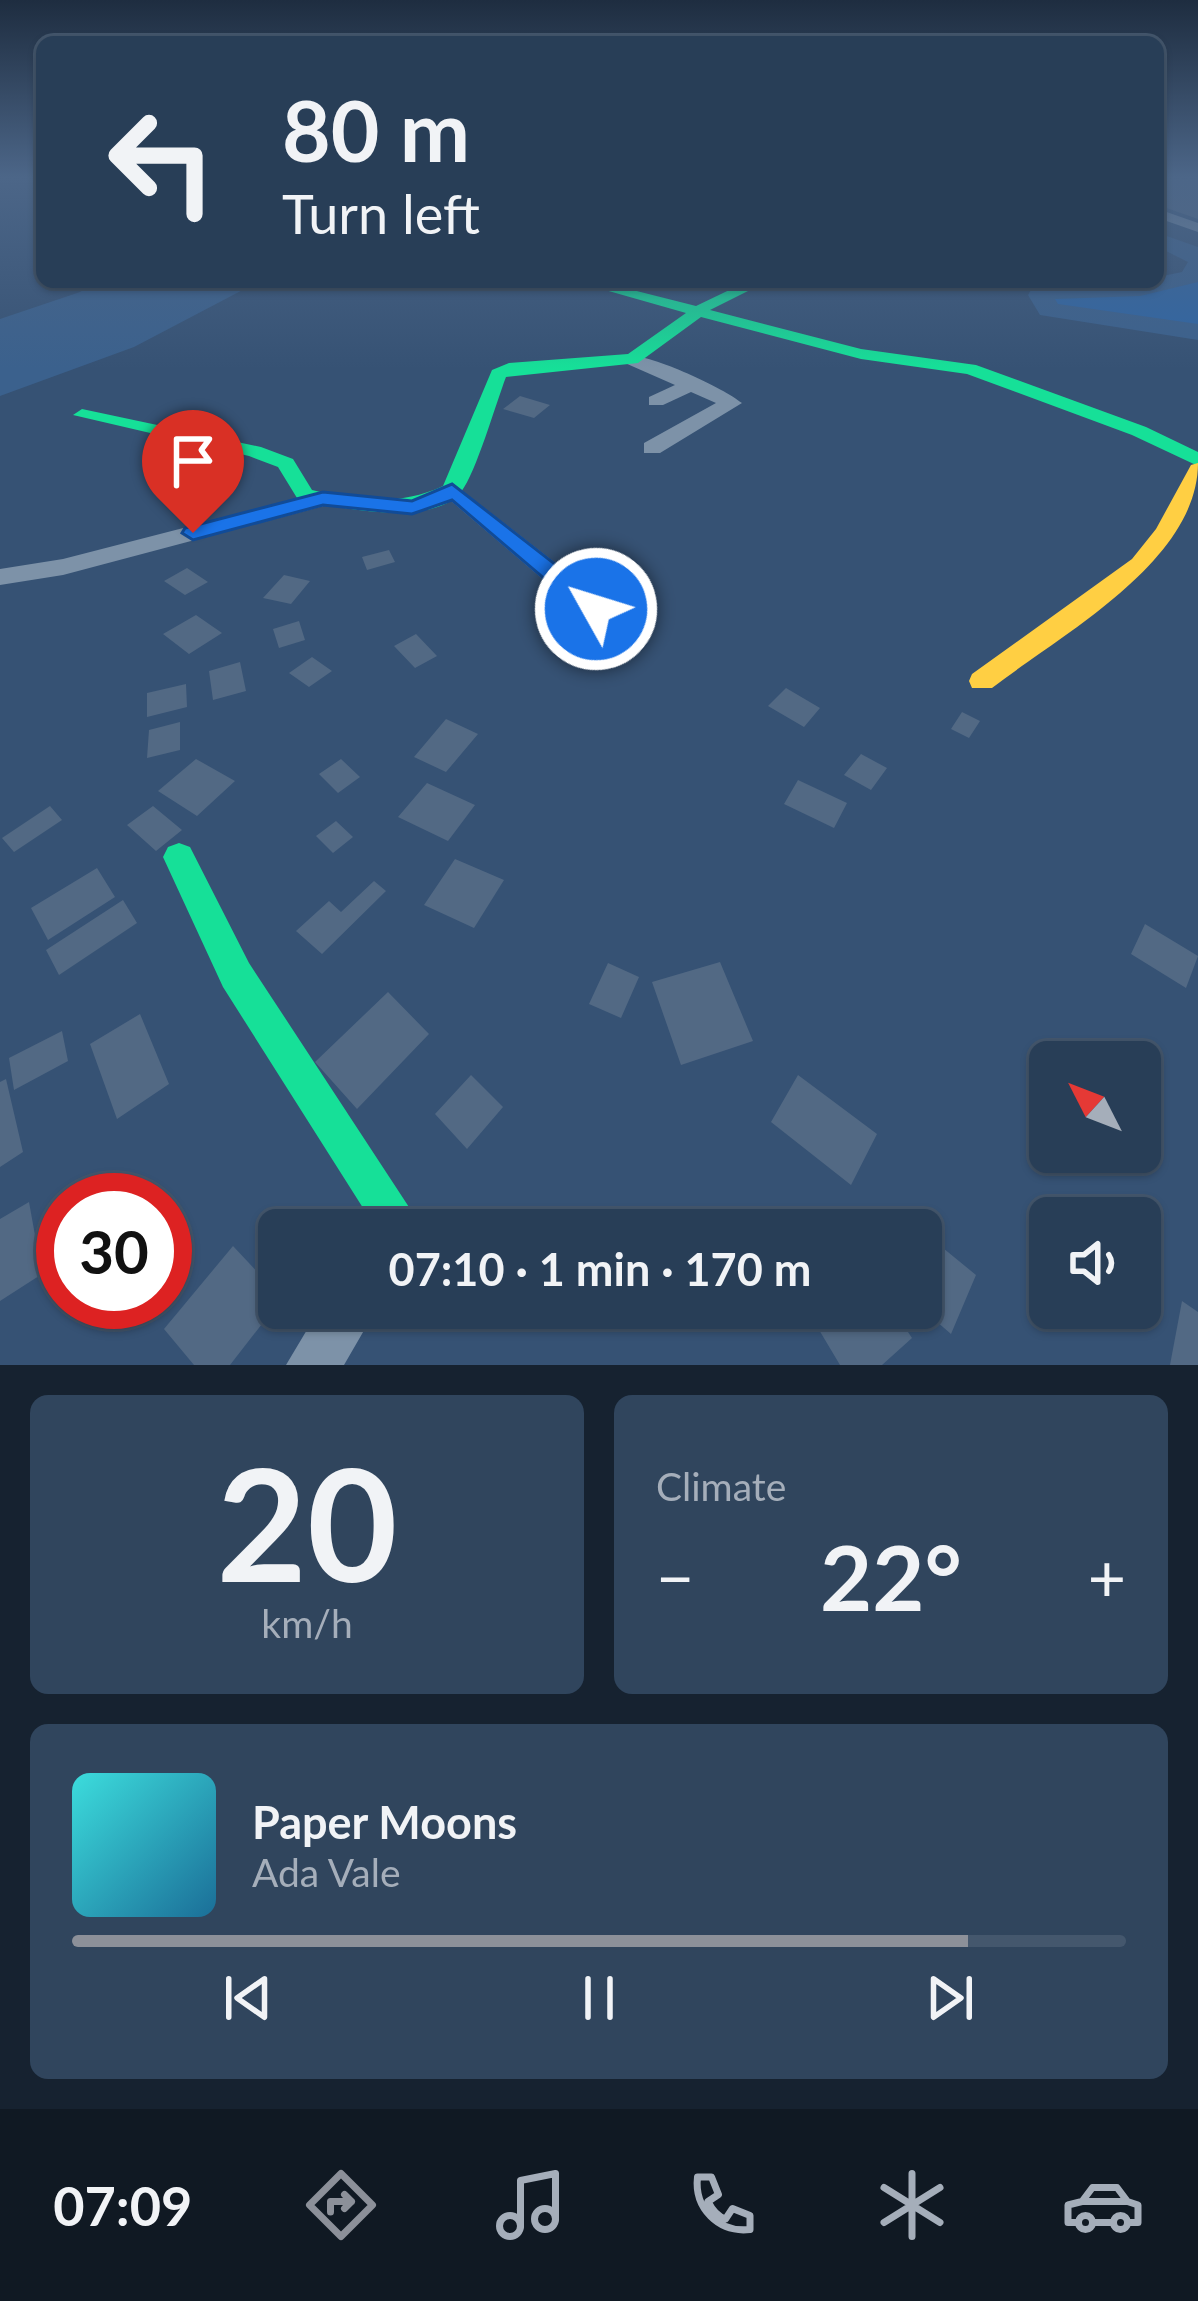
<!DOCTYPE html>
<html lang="en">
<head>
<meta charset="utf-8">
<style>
	body { margin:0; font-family:Lato,sans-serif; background:#30455d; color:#f1f3f6; height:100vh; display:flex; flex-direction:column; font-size:45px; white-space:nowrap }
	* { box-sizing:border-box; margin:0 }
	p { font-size:39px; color:#a5aeba }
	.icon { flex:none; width:66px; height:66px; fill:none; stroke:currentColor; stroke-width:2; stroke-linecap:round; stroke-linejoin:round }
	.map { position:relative; height:1365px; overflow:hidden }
	.panel { display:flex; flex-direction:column; gap:30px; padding:30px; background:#162230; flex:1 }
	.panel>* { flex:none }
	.guide { position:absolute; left:36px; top:36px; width:1128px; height:252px; border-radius:18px; box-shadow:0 3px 9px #0004,0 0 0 3px #44576d; background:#283e57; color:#f1f3f6; overflow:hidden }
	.needle { width:78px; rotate:312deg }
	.tools { position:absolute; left:1029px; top:1041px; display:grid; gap:24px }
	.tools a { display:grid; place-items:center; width:132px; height:132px; border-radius:18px; background:#283e57; box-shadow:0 3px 9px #0004,0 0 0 3px #44576d; font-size:60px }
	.speed { position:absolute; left:36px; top:1173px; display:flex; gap:24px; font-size:60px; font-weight:700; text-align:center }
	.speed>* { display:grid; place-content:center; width:156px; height:156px; border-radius:50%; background:#283e57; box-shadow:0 3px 9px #0004,0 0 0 3px #44576d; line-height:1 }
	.speed .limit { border:18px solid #d22; background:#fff; color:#111 }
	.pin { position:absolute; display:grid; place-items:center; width:102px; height:102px; color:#fff; margin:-123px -51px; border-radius:50% 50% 50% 0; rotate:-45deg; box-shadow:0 0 12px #0007 }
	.pin .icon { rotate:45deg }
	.me { position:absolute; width:132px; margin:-66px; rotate:309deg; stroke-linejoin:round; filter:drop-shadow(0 0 9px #0008) }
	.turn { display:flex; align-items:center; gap:42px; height:252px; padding:0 48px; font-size:54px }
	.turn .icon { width:156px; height:156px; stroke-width:2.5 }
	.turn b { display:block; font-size:84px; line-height:102px }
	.big { font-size:90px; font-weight:700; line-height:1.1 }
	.panel .widget { flex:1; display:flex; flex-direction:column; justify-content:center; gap:18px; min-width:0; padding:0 42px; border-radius:18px; background:#30455d }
	.panel .dial { align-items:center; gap:0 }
	.dial b { font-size:156px; line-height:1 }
	.song { display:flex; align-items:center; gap:36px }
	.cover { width:144px; height:144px; border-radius:18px; background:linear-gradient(135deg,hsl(180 70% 55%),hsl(200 70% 35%)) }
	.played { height:12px; border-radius:6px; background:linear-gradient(90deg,#8c9099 85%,#44576d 85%) }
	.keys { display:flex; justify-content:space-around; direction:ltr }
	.heat { display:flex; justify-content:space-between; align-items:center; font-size:66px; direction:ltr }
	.panel .tiles { flex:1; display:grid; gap:30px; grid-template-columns:1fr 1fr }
	.widget:last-child { grid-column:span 2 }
	.trip { position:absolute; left:258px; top:1209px; width:684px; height:120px; border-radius:18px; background:#283e57; box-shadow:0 3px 9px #0004,0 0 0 3px #44576d; font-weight:700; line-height:120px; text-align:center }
	.tab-bar { display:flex; height:192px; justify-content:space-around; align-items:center; background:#101923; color:#a5aeba }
	.tab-bar .icon { width:84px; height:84px }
	.tab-bar .current { color:#8c9099 }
	.tab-bar b { font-size:54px; color:#f1f3f6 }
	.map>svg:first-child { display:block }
</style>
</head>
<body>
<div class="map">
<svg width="1198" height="1365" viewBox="0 0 1198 1365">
	<rect width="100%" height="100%" fill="#365274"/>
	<path fill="#2f66a5" d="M1198,279V329L1056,309L1050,297L1075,292L1145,293Z"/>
	<path fill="#3b618d" d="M95,282H258L134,347L0,396V319L80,292Z"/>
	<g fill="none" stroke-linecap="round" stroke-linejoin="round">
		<path fill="#3b618d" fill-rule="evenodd" d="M1158,233L1198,247V282L1140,296L1055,299L1058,304L1198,324V340L1040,315L1028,295L1031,290L1064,282H1158V277L1182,272L1188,262L1158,247Z"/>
	</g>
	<path fill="#526984" d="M1158,178L1198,180V219L1158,205Z
		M520,396L550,405L534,418L503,409Z
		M389,550L395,562L367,570L362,557Z
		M187,568L208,582L185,595L164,581Z
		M284,575L310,581L291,604L263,598Z
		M196,615L222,633L189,654L163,634Z
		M299,621L305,640L279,648L273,629Z
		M416,634L437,656L415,668L394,646Z
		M312,657L332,671L309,687L289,673Z
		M240,662L246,691L213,700L209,671Z
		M186,684L187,707L147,717V693Z
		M786,688L820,708L804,727L768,706Z
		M962,712L980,721L969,738L951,729Z
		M446,719L478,734L446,772L414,757Z
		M180,722V750L147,758L149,730Z
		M861,754L887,768L871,790L844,775Z
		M196,759L235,781L197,816L158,791Z
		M341,759L360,777L338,793L319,774Z
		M798,780L847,803L834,828L784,804Z
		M427,783L475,805L448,841L398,817Z
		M50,806L62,820L14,852L2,838Z
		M153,806L182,830L156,851L127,825Z
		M336,821L353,837L333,853L316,836Z
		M455,859L504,880L474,928L424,905Z
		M97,868L115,897L48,940L31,908Z
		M374,881L386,891L322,954L296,931L329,901L341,912Z
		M123,900L137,923L59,975L46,950Z
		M1145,924L1198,956L1186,988L1131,954Z
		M720,962L753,1041L681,1065L652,982Z
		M608,963L639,977L621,1018L589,1004Z
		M388,992L429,1034L357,1109L315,1062Z
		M140,1014L169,1084L117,1119L90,1044Z
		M62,1031L68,1061L14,1090L9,1058Z
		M471,1075L503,1107L467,1149L435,1114Z
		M798,1075L877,1134L851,1185L771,1122Z
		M6,1079L23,1152L0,1167V1082Z
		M29,1202L42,1274L0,1301V1219Z
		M921,1230L976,1275L951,1334L921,1308Z
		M233,1246L279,1295V1302L230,1365H194L164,1329Z
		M1182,1301L1198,1312V1365H1170Z
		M806,1308H892L912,1338L882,1365H840Z"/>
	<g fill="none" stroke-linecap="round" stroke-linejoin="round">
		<path fill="#7d92a8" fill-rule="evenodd" d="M1158,209L1198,223V232L1158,218Z
			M625,355C649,353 724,388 742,403L660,453H644V443L716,403L691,392L663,405H649V397L675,385L625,363Z
			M452,483L606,602L610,609L606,616H586L444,495L440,490Z
			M323,492L335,499L331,504L63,575L0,585V569L63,559Z
			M320,1308H377L344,1365H286Z"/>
		<path fill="#16e098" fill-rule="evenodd" d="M577,282H601L696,306L746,282H766L710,310L861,349L976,365L1146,427L1198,452V466L1132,435L967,374L861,359L701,317L638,363L506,377C496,403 476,473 461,492C432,528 334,508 297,498L278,467L249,456L73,415L82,409L261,447L293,459L312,490C357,501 400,506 443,486L492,370L509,363L628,354L686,313Z
			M179,843L190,847L249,963L424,1230H377L223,987L163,857L168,847Z"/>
		<path fill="#ffcf43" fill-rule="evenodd" d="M1198,463C1198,561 1062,634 992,688H972L969,681L972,674L1132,559L1156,529L1191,465Z"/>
	</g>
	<linearGradient id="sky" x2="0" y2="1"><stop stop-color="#1e2d40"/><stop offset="0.48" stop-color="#4c6688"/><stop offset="1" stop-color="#4c6688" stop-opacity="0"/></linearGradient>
	<rect width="1198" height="369" fill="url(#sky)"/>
	<path fill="#1a73e8" stroke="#114b97" stroke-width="3" d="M452,484L605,603L609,609L605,615H587L452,500L412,514L323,505L193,540L182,533L185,528L323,492L412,501Z"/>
</svg>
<div class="tools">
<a><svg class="needle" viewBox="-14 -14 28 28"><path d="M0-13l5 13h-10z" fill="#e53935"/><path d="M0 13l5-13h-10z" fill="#a5aeba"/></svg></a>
<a><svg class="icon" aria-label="sound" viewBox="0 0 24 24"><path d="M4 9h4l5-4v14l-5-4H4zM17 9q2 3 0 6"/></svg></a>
</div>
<div class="speed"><div class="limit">30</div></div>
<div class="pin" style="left:193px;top:533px;background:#d93025"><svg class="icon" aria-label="arrive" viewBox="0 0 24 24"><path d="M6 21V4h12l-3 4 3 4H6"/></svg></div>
<svg class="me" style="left:596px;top:609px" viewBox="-20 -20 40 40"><circle r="17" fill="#1a73e8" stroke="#fff" stroke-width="3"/><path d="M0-11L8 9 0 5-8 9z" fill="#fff"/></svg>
<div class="trip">07:10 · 1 min · 170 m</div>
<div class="guide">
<div class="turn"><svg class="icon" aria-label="left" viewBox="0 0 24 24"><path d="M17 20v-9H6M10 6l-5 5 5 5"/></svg><div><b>80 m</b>Turn left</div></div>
</div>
</div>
<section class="panel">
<div class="tiles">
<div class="widget dial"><b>20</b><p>km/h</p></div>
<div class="widget"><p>Climate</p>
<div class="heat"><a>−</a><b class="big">22°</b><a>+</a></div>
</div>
<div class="widget">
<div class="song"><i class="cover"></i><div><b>Paper Moons</b><p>Ada Vale</p></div></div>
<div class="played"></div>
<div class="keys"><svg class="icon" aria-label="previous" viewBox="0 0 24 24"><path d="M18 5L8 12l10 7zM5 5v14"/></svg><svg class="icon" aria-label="pause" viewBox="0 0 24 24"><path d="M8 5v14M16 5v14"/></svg><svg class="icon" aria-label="next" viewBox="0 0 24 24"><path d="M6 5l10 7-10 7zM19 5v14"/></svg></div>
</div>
</div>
</section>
<nav class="tab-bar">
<b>07:09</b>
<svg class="icon current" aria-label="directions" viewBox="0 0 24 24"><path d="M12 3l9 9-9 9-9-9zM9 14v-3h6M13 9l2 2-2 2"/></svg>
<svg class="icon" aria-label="music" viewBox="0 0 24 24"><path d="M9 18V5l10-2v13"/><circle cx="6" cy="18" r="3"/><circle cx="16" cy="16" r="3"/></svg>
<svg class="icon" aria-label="phone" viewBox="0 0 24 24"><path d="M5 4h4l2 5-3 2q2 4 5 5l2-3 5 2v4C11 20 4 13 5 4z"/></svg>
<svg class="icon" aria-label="climate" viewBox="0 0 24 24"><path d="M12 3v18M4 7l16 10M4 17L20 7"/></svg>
<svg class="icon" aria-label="car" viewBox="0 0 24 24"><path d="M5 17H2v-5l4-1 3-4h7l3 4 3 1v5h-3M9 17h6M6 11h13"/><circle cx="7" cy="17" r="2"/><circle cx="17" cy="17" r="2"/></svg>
</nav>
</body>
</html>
